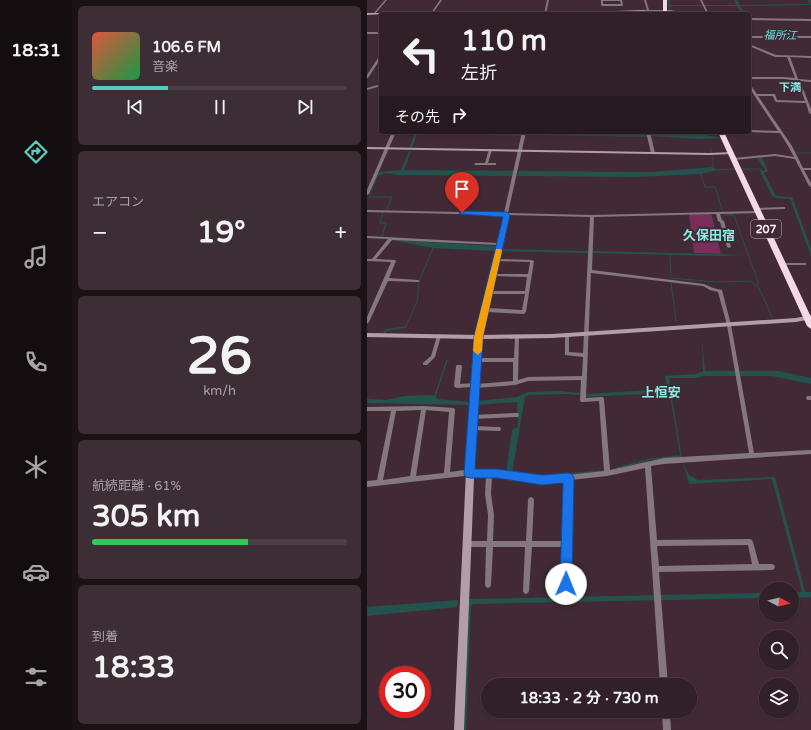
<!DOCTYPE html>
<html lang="ja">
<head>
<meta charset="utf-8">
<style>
	body { margin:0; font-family:"Varela Round","Noto Sans JP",sans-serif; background:#3d2d34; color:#f1f3f6; height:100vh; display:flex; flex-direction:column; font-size:15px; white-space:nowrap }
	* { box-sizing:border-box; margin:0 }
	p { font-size:13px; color:#a8a3a8 }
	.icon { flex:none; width:22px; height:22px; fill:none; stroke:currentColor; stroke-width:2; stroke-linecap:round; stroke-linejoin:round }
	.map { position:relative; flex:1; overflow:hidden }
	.details { display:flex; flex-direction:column; gap:6px; padding:6px; background:#1b1216; width:295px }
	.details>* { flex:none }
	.top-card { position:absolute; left:12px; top:12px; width:372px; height:122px; border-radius:4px; box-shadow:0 1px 3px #0004,0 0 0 1px #4c3e45; background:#312028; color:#f1f3f6; overflow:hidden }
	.needle { width:26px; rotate:97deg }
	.buttons { position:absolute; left:392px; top:582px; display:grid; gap:8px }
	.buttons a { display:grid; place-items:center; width:40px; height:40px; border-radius:50%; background:#312028; box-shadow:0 1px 3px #0004,0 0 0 1px #4c3e45; font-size:20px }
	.speed { position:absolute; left:12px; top:666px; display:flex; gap:8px; font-size:20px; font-weight:700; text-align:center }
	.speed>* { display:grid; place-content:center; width:52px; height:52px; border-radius:50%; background:#312028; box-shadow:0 1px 3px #0004,0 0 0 1px #4c3e45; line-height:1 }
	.speed .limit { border:6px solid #d22; background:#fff; color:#111 }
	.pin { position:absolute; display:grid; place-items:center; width:34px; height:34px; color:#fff; margin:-41px -17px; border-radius:50% 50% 50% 0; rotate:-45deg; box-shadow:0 0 4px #0007 }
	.pin .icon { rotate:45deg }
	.me { position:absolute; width:44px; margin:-22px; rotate:1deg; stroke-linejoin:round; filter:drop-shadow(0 0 3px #0008) }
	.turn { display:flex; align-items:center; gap:14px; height:84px; padding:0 16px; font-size:18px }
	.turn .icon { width:52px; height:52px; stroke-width:2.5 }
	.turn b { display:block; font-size:28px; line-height:34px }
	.then { display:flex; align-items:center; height:38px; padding:0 16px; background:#0003; gap:8px; font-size:15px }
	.big { font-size:30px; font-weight:700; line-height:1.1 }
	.details .card { flex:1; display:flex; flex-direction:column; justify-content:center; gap:6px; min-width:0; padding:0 14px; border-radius:6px; background:#3d2d34 }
	.details .dial { align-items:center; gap:0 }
	.dial b { font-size:52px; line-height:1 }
	.song { display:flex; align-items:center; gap:12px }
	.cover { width:48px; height:48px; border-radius:6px; background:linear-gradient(135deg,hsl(10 70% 55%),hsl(140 70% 35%)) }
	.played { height:4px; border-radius:2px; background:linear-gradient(90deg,#57cec2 30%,#4c3e45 30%) }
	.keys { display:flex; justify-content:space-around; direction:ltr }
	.heat { display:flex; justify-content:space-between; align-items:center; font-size:22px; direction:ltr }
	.charge { height:6px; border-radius:3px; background:linear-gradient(90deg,#34c759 61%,#4c3e45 0) }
	.trip { position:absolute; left:114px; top:678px; width:216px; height:40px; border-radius:20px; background:#312028; box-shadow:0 1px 3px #0004,0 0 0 1px #4c3e45; font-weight:700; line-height:40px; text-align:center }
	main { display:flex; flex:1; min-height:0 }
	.dock { display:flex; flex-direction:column; width:72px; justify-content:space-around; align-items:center; background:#140d10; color:#a8a3a8 }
	.dock .icon { width:28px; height:28px }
	.dock .selected { color:#57cec2 }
	.dock b { font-size:18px; color:#f1f3f6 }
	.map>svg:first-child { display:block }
</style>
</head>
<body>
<main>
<nav class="dock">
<b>18:31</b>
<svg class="icon selected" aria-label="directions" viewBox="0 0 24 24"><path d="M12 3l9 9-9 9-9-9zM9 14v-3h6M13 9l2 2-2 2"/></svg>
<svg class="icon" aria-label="music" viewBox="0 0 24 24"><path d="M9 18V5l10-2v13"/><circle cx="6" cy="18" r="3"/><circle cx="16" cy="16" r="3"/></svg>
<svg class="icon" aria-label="phone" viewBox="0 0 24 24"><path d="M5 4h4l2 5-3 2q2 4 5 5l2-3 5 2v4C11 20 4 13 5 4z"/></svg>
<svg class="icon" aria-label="climate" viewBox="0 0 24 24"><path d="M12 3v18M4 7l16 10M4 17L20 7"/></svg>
<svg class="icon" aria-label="car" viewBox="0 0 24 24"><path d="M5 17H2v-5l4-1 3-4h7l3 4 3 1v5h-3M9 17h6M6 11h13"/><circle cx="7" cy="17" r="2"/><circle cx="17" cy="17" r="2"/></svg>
<svg class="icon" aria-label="filters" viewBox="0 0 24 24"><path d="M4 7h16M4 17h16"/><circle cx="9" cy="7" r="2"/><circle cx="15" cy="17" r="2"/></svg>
</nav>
<section class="details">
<div class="card">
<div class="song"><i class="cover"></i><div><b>106.6 FM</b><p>音楽</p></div></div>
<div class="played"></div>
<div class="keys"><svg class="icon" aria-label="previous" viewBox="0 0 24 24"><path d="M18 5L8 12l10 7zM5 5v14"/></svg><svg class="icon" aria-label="pause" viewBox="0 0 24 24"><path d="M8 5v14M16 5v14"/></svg><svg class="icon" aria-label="next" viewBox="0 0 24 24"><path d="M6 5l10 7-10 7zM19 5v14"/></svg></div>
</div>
<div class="card"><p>エアコン</p>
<div class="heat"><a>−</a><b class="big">19°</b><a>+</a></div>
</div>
<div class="card dial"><b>26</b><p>km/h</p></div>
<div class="card"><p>航続距離 · 61%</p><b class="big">305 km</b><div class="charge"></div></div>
<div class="card"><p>到着</p><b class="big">18:33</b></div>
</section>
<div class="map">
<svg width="444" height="730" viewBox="0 0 444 730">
	<rect width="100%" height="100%" fill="#412a36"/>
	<path fill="#792d5b" d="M344,213L354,254L327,253L322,214Z"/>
	<path fill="#24524d" d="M301,0H303V5H369L367,0H370L373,5L443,4L440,0H443L444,5L373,6L378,14H375L370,6H303L304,14H302Z
		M29,132L155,133V136L52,133L50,134L45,148H42L48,134Z
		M216,132L280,134V137L159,135L160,133Z
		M283,134L338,135L355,138L333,139L284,136Z
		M42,151H44L37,170L147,171L146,176L32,175L18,173L10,177L12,172L34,170Z
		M395,157L401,171L397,173L409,196L425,197L444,248V256L423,199L409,198L405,196L392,169L397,171L398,169L390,158Z
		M346,167L350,170L334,174L268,177L150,176L152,171L285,172Z
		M24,240L129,246L127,251L66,248Z
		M134,249L222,251L221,253L133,251Z
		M226,251L382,255L354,256L226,253Z
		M335,340L338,371H410L444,378V384L405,376H336L330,378H302L305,396L301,397L300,393L218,397V394L300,389L298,376L329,374L336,371Z
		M191,391L214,393V395L199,394L162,395L158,397L145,474L139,473L145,430L151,427L150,402L110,405V401L150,397L161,392Z
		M65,395L69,396L70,399L102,402V405L0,403V399L20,400L37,396Z
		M316,463L322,475L331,480L408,477L438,592H444V597L425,598V592H434L435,591L405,479L322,484Z
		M399,593V598L106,604L104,606L99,730H97L102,599Z
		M91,600L90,607L0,616V607Z"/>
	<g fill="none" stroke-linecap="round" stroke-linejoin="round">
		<path stroke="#24524d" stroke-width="1" d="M343,149L345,153
			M429,153H444
			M346,156V168
			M376,169H392
			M348,170L368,169
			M334,174L338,187H348L356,212
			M10,177L2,197H25L20,209
			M357,215H367L391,282L389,286
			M15,237L19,223H13L16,212
			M303,255L304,278L349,282L383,281L392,288L405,317
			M304,282L309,322
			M38,328L50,302L52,282L66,248"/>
		<path stroke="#24524d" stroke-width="1.5" d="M17,333L19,330L39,327
			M68,396L80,360
			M250,468L284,459L314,456L304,396
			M160,475L175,476L236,471"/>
		<path fill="#84777d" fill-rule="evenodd" d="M18,0H20L8,14H6Z
			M73,0H75L66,13H64Z
			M180,0H182L179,14H177Z
			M234,0H255L256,5L255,6H235L234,5ZM236,1H253L254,4H236Z
			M277,0H279L282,10H304L321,14H316L304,12L276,11L280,10Z
			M333,0H335L342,14H340Z
			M235,13H237V14H235Z
			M382,18L444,19V21L382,20Z
			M0,32H14V34H0Z
			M382,36H444V38H382Z
			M382,44L409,55L444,56V58L423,57L431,79L444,80V82L433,81L444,109V114L442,113L439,103L409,102L408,101L406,96H391L425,146L436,168H444V170H437L444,183V187L442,186L428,159L408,156L367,160L365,159L367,158L408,154L427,157L421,146L413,133L382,132V130L411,131L387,95L382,87V84H383L390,94H408L410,100L438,101L431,81L417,79H382V77H417L428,78L420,57H408L382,46Z
			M13,55H14V58L1,78H0V75Z
			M14,84V86L0,90V88Z
			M25,132H29L2,194L0,195V190Z
			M155,132H159L141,213L225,215L391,211L393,212L391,213L353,214L355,220L357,221L364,247L362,248L360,247L353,222L351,221L349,214L227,217L225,270L337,284L346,288L355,290L364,325L387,453L444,450V454L297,464L284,466L290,540L383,539L385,540L386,542L392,564H405L407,565L408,567L407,569L405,570L292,572L301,685H293L278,468L240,476L204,480L202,584L201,586L199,587L197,586L196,584L197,547H165L162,591L161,593L159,594L157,593L156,591L158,547H126L124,585L123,587L121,588L119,587L118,585L119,547H99L97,546L96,544L97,542L99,541H120L121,515L118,494L119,476H97L0,487V481L10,480L24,411H0V407L57,406L87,408L88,410L83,472L97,470H122L124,471L175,477L191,476L237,471L232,401L216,402H214L213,400L214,380L161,381L148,385L108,388L106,387L90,388L88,387L87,386L89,366L90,365H94L95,366L93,384L108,383L110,384L146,381V362H110L108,361V359L110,358H147L148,337L150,335L152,337L151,380L161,377L215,376L216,357L198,355V335L200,333L202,335V352L216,353L223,217L141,215L131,259L165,260L167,261L159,312L157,314L120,312L114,337L112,339L110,337L130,245L25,240L9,259L28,260L29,261L22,278L51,280L53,281L51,282L21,281L2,322L0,324V317L24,262L0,261V259H5L21,239L0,238V236L131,243L137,215L0,212V210L137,213ZM131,261L163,262L161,274H128ZM224,273L336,286L343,290L351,292L360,325L382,453L297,458L243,470L237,399L236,397H234L219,398ZM127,276L160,277L158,291H124ZM124,294H158L155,310L121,308ZM54,410L43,476L16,480L29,411ZM59,410L82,412L77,473L49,476ZM125,477L175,483L198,481L197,541H165L167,500L166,498L164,497L162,498L161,500L159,541H126L127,515L124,494ZM381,545L385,564L292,566L290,546Z
			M279,132H283L288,153L287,154L284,153Z
			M122,149L125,150L121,163H129V165H108L107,164L109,163H118Z
			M417,207H418V209L390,210L388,209L390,208Z
			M415,263H438L440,264L438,265H416L414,264Z
			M72,334L74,336L68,357L60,365H56V363L64,356L70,336Z
			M440,396H444V400H440L439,398Z
			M149,413H151L152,415L151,417H149L106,419H104L103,417L104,415H106Z
			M103,426H105L131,427H133L134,429L133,431H131L105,430H103L102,428Z
			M295,711H303L304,730H296Z"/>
		<path fill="#b29ea8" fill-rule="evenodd" d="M277,10L288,14H283L277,12L189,14L191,13Z
			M0,13H14L16,14L0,15Z
			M32,13H106L108,14H30Z
			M0,147L343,153L364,152L366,153L364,154L343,155L0,149Z
			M444,315V319L429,322L185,338L115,339L109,428L97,730H87L101,428L108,339L0,337V333L112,335L185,334L429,318Z"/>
		<path fill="#f6d7e7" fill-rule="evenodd" d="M296,0H300V14H296Z
			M351,132H357L444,317V329L440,326Z"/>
	</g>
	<path fill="#1a73e8" stroke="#114b97" d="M95,211L140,212L143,215L116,337L108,469H130L175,475L201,473L205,474L207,478L205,584L204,588L199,590L195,588L193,584L196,483L175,485L130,478H103L99,477L97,474L107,337L136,217L93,214L92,213Z"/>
	<path fill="#f59e0b" d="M129,249H134L135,251L116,337L115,351L111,355L106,351L107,337Z"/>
	<g text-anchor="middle" stroke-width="4" stroke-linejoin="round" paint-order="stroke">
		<g font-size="11" font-style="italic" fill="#58eadc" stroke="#412a36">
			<text transform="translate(413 35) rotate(1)" y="4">福所江</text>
		</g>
		<g font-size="11" font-weight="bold" fill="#86efe4" stroke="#412a36">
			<text x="423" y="91">下満</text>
		</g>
		<rect fill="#412a36" stroke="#c5b5bd" stroke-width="1" x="384" y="220" width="30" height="18" rx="3"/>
		<g font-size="11" font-weight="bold" fill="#fdf1f7">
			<text x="399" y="233">207</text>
		</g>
		<g font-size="13" font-weight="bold" fill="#86efe4" stroke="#412a36">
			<text x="342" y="240">久保田宿</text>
			<text x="294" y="397">上恒安</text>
		</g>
	</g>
</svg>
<div class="buttons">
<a><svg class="needle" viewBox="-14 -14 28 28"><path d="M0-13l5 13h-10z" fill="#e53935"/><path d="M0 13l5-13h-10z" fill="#a8a3a8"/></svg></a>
<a><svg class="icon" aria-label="search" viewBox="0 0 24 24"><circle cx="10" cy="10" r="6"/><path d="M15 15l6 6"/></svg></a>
<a><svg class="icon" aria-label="layers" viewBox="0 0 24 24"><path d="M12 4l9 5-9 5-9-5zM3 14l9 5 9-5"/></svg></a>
</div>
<div class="speed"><div class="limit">30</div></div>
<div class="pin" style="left:95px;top:213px;background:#d93025"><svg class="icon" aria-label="arrive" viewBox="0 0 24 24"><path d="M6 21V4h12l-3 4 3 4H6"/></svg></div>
<svg class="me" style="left:199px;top:584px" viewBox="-20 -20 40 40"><circle r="19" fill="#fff"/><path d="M0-13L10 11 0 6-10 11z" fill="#1a73e8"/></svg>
<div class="trip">18:33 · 2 分 · 730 m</div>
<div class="top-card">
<div class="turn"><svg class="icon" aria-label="left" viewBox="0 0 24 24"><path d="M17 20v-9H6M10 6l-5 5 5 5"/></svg><div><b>110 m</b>左折</div></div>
<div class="then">その先<svg class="icon" aria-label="right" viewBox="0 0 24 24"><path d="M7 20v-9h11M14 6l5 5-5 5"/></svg></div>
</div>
</div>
</main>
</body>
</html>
